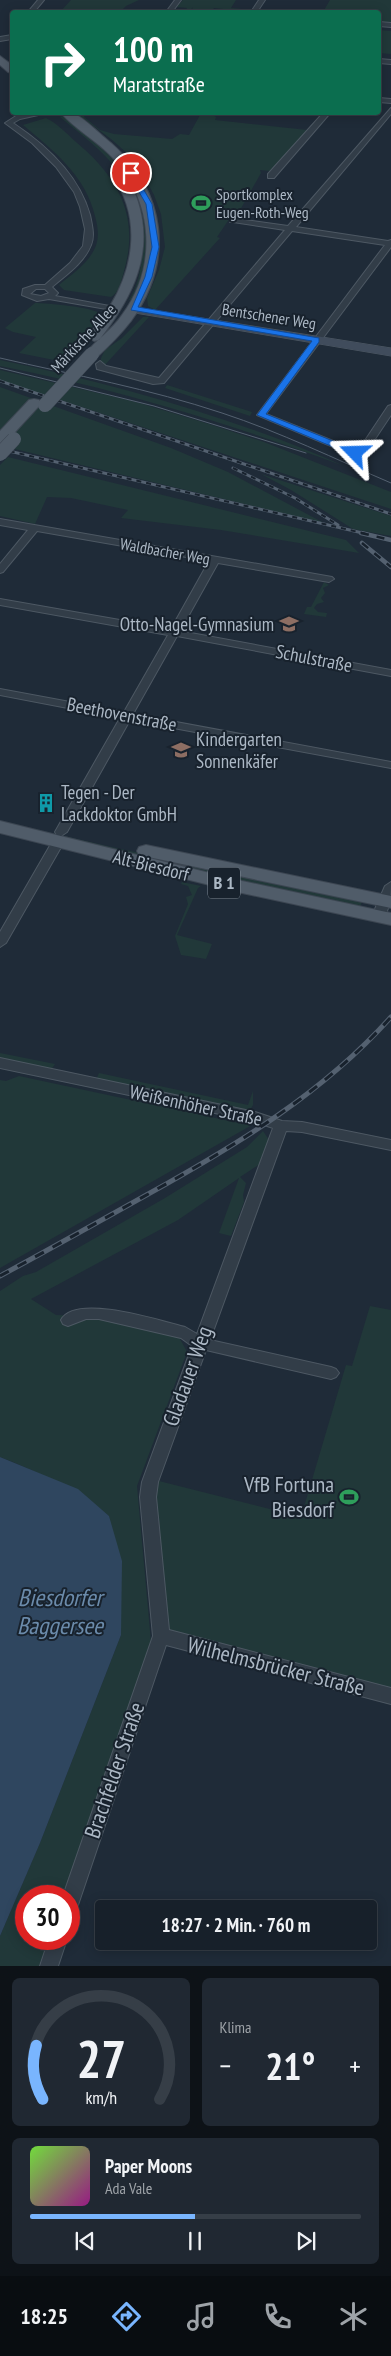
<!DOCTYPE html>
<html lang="de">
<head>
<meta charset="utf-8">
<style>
	body { margin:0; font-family:"PT Sans Narrow",sans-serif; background:#202832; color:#f1f3f6; height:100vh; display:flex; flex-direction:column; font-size:19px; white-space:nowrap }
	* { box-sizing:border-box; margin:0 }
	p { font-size:16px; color:#9ea3a8 }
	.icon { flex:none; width:28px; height:28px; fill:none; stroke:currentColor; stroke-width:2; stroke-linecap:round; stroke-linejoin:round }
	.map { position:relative; height:1966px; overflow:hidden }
	.side { display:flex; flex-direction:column; gap:12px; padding:12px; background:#0d1217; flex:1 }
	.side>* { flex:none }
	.top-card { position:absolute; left:10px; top:10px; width:371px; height:105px; border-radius:5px; box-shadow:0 2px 12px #0003,0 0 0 1px #363e47; background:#0b6e4f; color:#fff; overflow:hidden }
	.speed { position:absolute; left:15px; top:1885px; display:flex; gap:10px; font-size:25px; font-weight:700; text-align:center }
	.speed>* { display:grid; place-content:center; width:65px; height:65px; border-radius:50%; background:#17202a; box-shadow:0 2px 12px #0003,0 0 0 1px #363e47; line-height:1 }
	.speed .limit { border:8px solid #d22; background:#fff; color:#111 }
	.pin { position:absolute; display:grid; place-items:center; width:42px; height:42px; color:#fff; margin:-21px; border:2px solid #fff; border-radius:50%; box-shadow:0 1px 5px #0007 }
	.me { position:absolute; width:55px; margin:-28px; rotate:292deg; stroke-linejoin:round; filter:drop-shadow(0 0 4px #0008) }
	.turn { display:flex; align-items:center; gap:18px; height:105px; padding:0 20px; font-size:22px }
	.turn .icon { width:65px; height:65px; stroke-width:2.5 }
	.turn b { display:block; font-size:35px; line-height:42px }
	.big { font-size:38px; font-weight:700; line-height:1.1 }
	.side .card { flex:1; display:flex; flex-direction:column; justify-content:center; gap:8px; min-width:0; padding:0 18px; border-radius:8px; background:#202832 }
	.side .dial { align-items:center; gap:0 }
	.dial svg { height:130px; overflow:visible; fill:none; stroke:#363e47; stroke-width:7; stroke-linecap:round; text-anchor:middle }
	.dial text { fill:#f1f3f6; stroke:none }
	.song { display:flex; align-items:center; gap:15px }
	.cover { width:60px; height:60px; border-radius:8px; background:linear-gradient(135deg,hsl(100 70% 55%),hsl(310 70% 35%)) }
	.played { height:5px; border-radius:2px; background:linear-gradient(90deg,#79b5fe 50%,#363e47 50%) }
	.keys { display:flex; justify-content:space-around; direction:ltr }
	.heat { display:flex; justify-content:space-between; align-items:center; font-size:28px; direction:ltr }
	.side .tiles { flex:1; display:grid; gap:12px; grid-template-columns:1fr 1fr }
	.card:last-child { grid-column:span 2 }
	.trip { position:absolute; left:95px; top:1900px; width:282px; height:50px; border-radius:5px; background:#17202a; box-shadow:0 2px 12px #0003,0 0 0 1px #363e47; font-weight:700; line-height:50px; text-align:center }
	.tab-bar { display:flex; height:80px; justify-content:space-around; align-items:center; background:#090d11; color:#9ea3a8 }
	.tab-bar .icon { width:35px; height:35px }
	.tab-bar .current { color:#79b5fe }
	.tab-bar b { font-size:22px; color:#f1f3f6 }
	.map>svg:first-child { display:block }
</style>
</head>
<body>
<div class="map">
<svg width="391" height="1966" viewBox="0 0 391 1966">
	<rect width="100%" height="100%" fill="#1f2b38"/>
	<path fill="#213839" d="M71,0H139L126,6L123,9L163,12H60Z
		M183,0H236L231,8L253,10L251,12L214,8L211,12H191L193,7L189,12H185L187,8L176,7Z
		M330,0H391V23L379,22V12H323Z
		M379,30L391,31V54L379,53Z
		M76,113H86L84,117L100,130L114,134L172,139L180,134L189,135L200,115L197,113L211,114L216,117L215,120L307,130L270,171L260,170L261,173L239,212H234L217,237L220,238L155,310L148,306L147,298L159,270L165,247L161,214L154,195L136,161L111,139Z
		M62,116L107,152L134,186L148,224L146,266L132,301L129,300C138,286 140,273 142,257C151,189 107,155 60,117Z
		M46,118C57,123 67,134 76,142C118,177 140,216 124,271C122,279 119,293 111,297L64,290L59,285C71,275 87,264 94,250C100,239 98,227 95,216C86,176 53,150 23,125Z
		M35,303C47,303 93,307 101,314L75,351L64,362L19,353L36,337L13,332L5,328Z
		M143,317H149L103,367L101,366V358L105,350L122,338Z
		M0,360C118,385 233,417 344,466C231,424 118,389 0,366Z
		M0,370L136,402L209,424L264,442L391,492V509L0,380Z
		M167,385L252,412L250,416L165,388Z
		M0,387L171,448L228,472L324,523L2,446L0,448Z
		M8,457L346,540L359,553L221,530L121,518L128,510L71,498L47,497L35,524L0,516V465Z
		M261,474L391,516V536L353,529L291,490Z
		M324,582L329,585L323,588L325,593L321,598L324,602L317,604L314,608L318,612L327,613L326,617L304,614L307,607H311Z
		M0,821L116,848L363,899L360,907L252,885Z
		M182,882L201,886L198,888L177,935L212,944L206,959L181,955L175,936L188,904L186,897L192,895L188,886L181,884Z
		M0,1053L55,1064L51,1070L35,1067L34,1065L0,1058Z
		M99,1073L248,1105L253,1091V1105L250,1110L245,1111L96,1080Z
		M19,1076L234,1122L252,1125L0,1268V1080L6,1081Z
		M263,1131L269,1140L260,1164L240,1177L246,1183L243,1195L244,1202L231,1236L219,1233L239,1178L178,1220L31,1299L56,1315L89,1316L179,1337L187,1352L137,1486L151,1642L63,1896H26V1939H49L39,1966H0V1936L40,1843L121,1635L109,1516C77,1490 39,1472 0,1457V1291L23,1276L36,1272L165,1198L247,1147Z
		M370,1306L391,1310V1689L168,1630L156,1514L155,1480L301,1517L346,1365L352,1366Z"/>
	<path fill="#2f465f" d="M0,1457L78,1489L109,1516L122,1561L121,1635L40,1843L0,1936Z"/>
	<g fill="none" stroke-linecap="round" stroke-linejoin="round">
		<g stroke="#4d5863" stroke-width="2">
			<path id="street" d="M38,0H44L34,12H28Z
				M175,0H181L172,12H166Z
				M259,0H265L257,12H251Z
				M379,22L391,23V27L379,26Z
				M12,35V39L0,41V37Z
				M379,59L391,60V64L379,63Z
				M379,98L391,99V103L379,102Z
				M391,108V114L296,227L388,241L391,240V247L266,414L358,451L388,406L391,405V415L363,457H357L257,415L385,245L292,231L164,383L153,384L97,369L96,364L100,361L106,366L159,378L285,230L233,222H230V218L288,226Z
				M33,112H52L20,119L13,123C46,145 79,175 90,215C92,225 95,236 91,245C84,263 66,275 52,287L58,293L55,296L115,307L119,309L118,311L49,299L37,301L22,295L23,289L35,285H45L70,263L83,246L85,229L80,207L74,192L56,167L32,143L5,123L16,116ZM36,289H45L49,293L41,296L30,294Z
				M324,112H331L274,178H268V174Z
				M0,519L332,577L334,579L329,582L218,563L180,631L391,670V676L177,636L133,714L391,762V768L130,720L67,832L61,836L57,835L55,832L120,718L0,695V689L124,712L168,635L0,605V599L171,629L209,561L37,531L3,572L0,573V564L28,530L0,525Z
				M58,838L64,842L6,943L0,947V932L52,842Z
				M391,882C391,893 391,916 378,920L374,919L372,916L385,886Z
				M0,1058L255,1112L282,1121L302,1122L391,1140V1150L302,1132L286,1131L210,1340L331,1367L336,1369L339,1373L336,1377L331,1379L206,1350L158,1482L156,1497L169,1630L391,1688V1704L166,1645L78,1905L76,1912L69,1914V1896H63L153,1636L140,1497L142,1482L192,1346L181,1338L99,1319H86L68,1326L63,1324L61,1320C75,1293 161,1321 185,1327L197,1334L273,1128L253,1121L0,1068Z
				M49,1939H67L58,1966H40Z"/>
		</g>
		<g stroke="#4d5863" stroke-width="1">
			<path id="secondary" d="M133,307L391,348V356L129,312L127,310Z"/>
		</g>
		<g stroke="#3c4652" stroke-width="2">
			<path id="primary" d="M0,56L12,65V73L8,72L0,65Z
				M60,112C63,112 68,112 71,112C81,115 102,136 111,143C166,192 175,261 131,321C121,334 109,346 97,357L92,358L85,354C96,340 112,330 122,315C158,267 154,201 112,157C97,141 75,129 60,112Z
				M118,173C127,175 132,188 136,196C156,251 133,297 99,340L94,341L87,337C95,326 104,317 110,306C135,266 141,215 112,176Z
				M34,399L39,400L41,403L39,406L5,443L0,444V431L29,400Z
				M0,821L242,881L391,913V925L242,893L0,833Z
				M146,845L391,896V908L139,855L137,851L139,847Z"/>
		</g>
		<use href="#street" fill="#323d48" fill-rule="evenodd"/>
		<use href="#secondary" fill="#404c5c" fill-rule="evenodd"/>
		<use href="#primary" fill="#505c69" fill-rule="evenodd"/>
		<path stroke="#546170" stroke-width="1" d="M0,358C74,375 150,389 222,413C280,432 335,459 391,483
			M0,368L154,406L306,453"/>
		<g stroke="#546170" stroke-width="3">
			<path id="rail-far2" d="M0,381L391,514
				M0,449L367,534
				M233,468L295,498L338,525"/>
		</g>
		<g stroke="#546170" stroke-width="4.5">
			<path id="rail-far1" d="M361,533L391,540
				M362,543L391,567"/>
		</g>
		<g stroke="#546170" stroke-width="5">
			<path id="rail" d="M0,1276C50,1249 100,1221 150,1193C238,1144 323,1093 391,1017"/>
		</g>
		<use href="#rail-far2" stroke="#18222d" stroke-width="2" stroke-dasharray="5" stroke-linecap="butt"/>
		<use href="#rail-far1" stroke="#18222d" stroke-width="2.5" stroke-dasharray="8" stroke-linecap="butt"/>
		<use href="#rail" stroke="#18222d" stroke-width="3" stroke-dasharray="10" stroke-linecap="butt"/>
		<g stroke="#3c4652" stroke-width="15" stroke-linecap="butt">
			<path id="primary-bridge" d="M45,405L92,354
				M0,454L14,439"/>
		</g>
		<use href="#primary-bridge" stroke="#505c69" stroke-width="14"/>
	</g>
	<path fill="#1a73e8" stroke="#114b97" d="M131,171L134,173L152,204L159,247L152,277L138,307L319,338V342L266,414L358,451V455H352L257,415L312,341L131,310L145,277L152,247L146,204L128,173Z"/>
	<defs>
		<g id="stadium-bare" transform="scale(1.5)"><path d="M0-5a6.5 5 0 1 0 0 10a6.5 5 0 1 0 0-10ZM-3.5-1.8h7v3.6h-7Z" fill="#2e9e5b" stroke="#18222d" stroke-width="2.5" paint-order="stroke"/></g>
		<g id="school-bare" transform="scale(1.5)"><path d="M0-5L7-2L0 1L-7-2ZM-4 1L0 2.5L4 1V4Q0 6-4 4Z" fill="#8d6e63" stroke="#18222d" stroke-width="2.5" paint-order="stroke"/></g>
		<g id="building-bare" transform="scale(1.5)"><path d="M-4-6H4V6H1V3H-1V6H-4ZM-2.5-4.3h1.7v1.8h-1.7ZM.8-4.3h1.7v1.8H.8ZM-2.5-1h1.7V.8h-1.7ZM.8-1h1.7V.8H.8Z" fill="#0f9aa8" stroke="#18222d" stroke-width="2.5" paint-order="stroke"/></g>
	</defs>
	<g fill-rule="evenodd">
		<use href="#stadium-bare" x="201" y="203"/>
		<use href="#school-bare" x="289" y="624"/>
		<use href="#school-bare" x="181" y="750"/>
		<use href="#building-bare" x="46" y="803"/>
		<use href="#stadium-bare" x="349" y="1497"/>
	</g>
	<g text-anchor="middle" stroke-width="4" stroke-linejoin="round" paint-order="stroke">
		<g font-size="16" fill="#acb8c5" stroke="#18222d" text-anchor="start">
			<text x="216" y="200">Sportkomplex<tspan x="216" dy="18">Eugen-Roth-Weg</tspan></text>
		</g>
		<g font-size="16" fill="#acb8c5" stroke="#18222d">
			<text transform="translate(269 316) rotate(9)" y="6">Bentschener Weg</text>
			<text transform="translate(83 338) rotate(-47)" y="6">Märkische Allee</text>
			<text transform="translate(165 551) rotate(10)" y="6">Waldbacher Weg</text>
		</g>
		<rect fill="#18222d" stroke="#808b97" stroke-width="1" x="208" y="867.5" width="32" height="31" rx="4"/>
		<g font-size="18" font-weight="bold" fill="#acb8c5">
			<text x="224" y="889">B 1</text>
		</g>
		<g font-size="19" fill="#acb8c5" stroke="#18222d" text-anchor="start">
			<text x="274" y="631" text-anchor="end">Otto-Nagel-Gymnasium</text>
			<text x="196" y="746">Kindergarten<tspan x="196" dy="22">Sonnenkäfer</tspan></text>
			<text x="61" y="799">Tegen - Der<tspan x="61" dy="22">Lackdoktor GmbH</tspan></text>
		</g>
		<g font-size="19" fill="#acb8c5" stroke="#18222d">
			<text transform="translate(314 658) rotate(11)" y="7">Schulstraße</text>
			<text transform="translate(122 714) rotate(11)" y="7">Beethovenstraße</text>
			<text transform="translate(151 865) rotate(14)" y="7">Alt-Biesdorf</text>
			<text transform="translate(196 1105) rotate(12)" y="7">Weißenhöher Straße</text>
		</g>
		<g font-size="22" fill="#acb8c5" stroke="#18222d">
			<text transform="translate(187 1376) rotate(-70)" y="8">Gladauer Weg</text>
			<text transform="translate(276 1666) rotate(14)" y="8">Wilhelmsbrücker Straße</text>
			<text transform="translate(114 1770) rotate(-71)" y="8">Brachfelder Straße</text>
		</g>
		<g font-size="22" fill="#acb8c5" stroke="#18222d" text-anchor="end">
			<text x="334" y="1492">VfB Fortuna<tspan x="334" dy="25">Biesdorf</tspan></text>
		</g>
		<g font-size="24" font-style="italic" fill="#6b8bab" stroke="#18222d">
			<text x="60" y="1606">Biesdorfer<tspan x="60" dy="28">Baggersee</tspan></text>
		</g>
	</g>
</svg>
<div class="speed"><div class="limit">30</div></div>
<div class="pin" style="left:131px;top:173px;background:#d93025"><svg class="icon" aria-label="arrive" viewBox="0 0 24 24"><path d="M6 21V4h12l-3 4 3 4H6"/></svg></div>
<svg class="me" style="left:355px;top:453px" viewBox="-20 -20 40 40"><path d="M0-17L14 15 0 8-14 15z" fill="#1a73e8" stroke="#fff" stroke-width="4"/></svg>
<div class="trip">18:27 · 2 Min. · 760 m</div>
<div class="top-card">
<div class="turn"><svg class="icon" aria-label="right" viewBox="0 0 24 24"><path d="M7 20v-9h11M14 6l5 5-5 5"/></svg><div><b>100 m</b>Maratstraße</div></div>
</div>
</div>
<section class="side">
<div class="tiles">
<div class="card dial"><svg viewBox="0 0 100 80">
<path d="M14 69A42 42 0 1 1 86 69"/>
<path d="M14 69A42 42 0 0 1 10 36" stroke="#79b5fe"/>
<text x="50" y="56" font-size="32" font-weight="700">27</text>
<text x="50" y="72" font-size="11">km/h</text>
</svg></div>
<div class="card"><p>Klima</p>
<div class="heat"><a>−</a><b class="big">21°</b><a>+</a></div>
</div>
<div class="card">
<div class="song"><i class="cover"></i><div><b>Paper Moons</b><p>Ada Vale</p></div></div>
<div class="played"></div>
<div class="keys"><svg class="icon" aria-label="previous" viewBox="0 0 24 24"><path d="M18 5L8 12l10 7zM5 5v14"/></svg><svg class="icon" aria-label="pause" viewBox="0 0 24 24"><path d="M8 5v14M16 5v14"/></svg><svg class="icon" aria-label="next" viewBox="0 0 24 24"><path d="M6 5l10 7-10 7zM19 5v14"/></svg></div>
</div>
</div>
</section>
<nav class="tab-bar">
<b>18:25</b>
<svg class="icon current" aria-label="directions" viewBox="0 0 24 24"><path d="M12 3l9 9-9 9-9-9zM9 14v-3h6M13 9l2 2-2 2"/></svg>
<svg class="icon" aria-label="music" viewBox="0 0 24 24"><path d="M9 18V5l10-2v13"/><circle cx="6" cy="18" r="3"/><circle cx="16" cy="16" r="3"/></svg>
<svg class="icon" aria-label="phone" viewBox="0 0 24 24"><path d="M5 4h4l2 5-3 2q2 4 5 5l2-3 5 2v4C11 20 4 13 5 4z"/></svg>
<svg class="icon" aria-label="climate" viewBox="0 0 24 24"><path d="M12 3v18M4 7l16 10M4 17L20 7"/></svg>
</nav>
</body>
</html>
